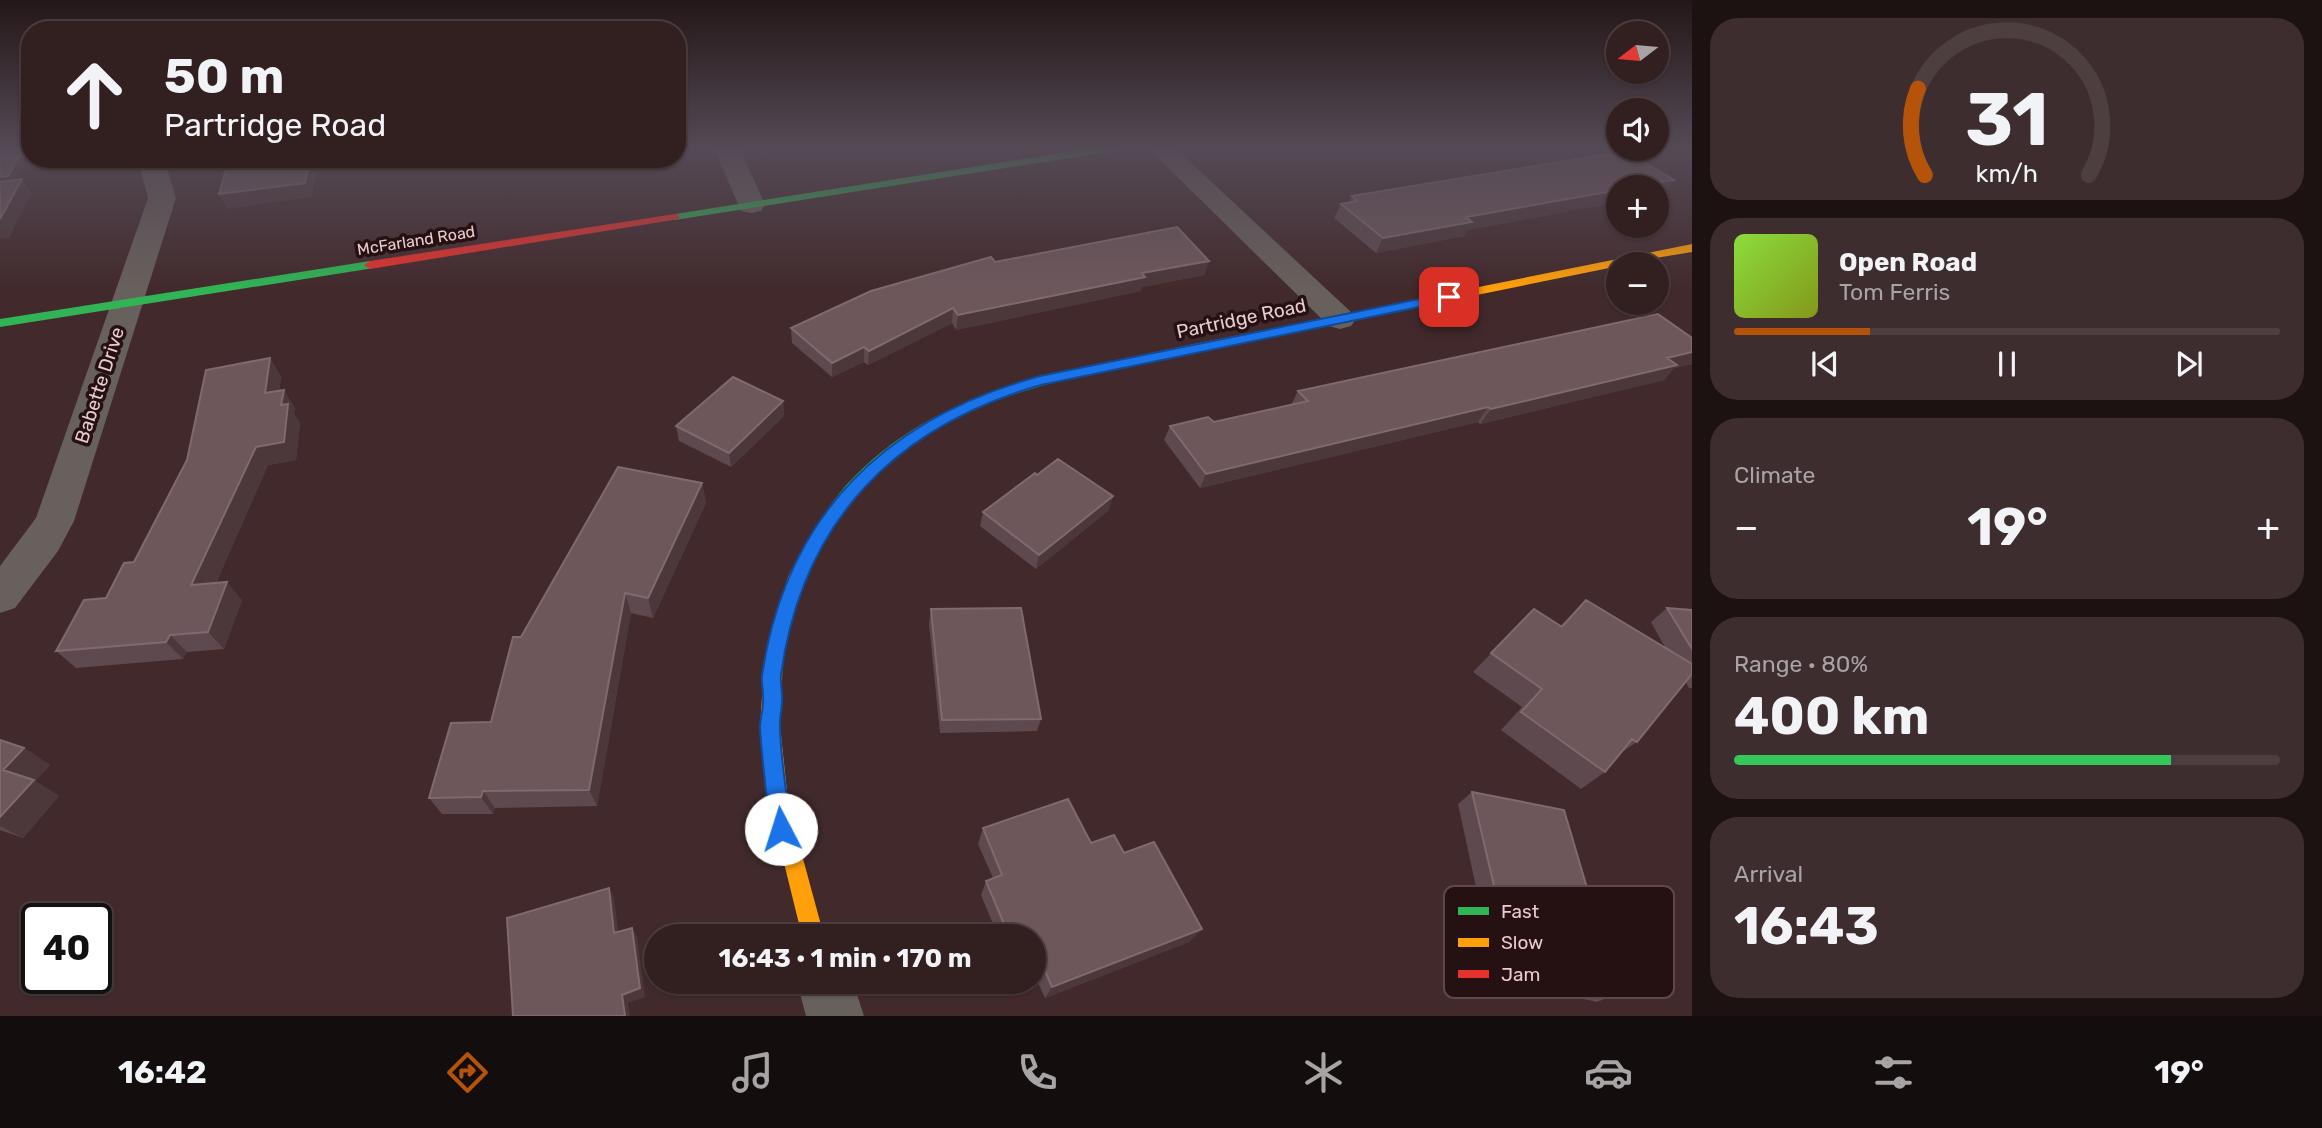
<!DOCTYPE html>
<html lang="en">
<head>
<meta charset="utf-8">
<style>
	body { margin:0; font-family:Rubik,sans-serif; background:#3d2d2e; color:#f1f3f6; height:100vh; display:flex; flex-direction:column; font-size:26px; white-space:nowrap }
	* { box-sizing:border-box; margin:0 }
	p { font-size:23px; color:#a8a3a5 }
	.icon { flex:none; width:38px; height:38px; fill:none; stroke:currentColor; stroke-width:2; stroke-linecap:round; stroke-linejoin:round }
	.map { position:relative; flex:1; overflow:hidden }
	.panel { display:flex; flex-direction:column; gap:18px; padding:18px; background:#1c1212; width:630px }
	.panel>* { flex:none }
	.hud { position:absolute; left:21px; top:21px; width:665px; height:147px; border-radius:28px; box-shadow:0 2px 5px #0004,0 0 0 2px #4d3e3f; background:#322021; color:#f1f3f6; overflow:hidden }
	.needle { width:46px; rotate:254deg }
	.tools { position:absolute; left:1606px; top:21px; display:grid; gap:14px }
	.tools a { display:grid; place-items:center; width:63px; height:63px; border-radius:50%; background:#322021; box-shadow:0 2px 5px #0004,0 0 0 2px #4d3e3f; font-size:35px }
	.speed { position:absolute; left:21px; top:903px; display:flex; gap:14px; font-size:35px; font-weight:700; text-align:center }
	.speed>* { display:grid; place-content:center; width:91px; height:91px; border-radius:50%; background:#322021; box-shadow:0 2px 5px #0004,0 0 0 2px #4d3e3f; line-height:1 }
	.speed .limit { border:4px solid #111; border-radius:10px; background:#fff; color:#111 }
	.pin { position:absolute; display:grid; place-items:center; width:60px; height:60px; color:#fff; margin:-30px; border-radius:14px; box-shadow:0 4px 10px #0006 }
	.me { position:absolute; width:77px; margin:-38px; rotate:355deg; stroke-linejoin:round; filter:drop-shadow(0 0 5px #0008) }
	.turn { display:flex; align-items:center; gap:24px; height:147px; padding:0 28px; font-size:32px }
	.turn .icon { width:91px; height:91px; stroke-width:2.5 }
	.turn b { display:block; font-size:49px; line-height:60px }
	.big { font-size:52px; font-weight:700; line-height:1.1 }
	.panel .widget { flex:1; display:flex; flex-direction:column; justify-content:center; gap:10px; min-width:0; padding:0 24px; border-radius:28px; background:#3d2d2e }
	.panel .dial { align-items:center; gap:0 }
	.dial svg { height:182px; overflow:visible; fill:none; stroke:#4d3e3f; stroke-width:7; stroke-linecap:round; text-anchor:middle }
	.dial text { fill:#f1f3f6; stroke:none }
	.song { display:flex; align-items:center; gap:21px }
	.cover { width:84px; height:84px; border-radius:10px; background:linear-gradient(135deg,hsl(90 70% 55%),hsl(70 70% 35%)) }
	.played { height:7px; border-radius:4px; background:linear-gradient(90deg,#b45309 25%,#4d3e3f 25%) }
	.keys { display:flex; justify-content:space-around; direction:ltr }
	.heat { display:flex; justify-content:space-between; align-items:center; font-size:38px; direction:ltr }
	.charge { height:10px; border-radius:5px; background:linear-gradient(90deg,#34c759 80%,#4d3e3f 0) }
	.trip { position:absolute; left:644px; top:924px; width:402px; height:70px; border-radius:35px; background:#322021; box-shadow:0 2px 5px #0004,0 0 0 2px #4d3e3f; font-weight:700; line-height:70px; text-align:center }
	.tab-bar { display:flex; height:112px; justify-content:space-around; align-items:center; background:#140d0d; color:#a8a3a5 }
	.tab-bar .icon { width:49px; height:49px }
	.tab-bar .selected { color:#b45309 }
	.tab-bar b { font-size:32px; color:#f1f3f6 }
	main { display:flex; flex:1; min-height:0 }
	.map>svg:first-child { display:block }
</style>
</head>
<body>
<main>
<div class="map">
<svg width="1692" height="1016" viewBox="0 0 1692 1016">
	<rect width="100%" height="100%" fill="#422a2c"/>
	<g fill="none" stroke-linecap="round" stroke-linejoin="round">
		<path fill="#68605c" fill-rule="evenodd" d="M713,146H739L765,205L761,211L751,213L741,211Z
			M1146,146H1173L1351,312L1356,319L1351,326L1340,329L1329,326Z
			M138,159H164L176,198L74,521L58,551L15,608L0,613V566L36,518L148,198Z
			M797,982H853L864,1016H806Z"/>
		<path fill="#30b455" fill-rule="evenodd" d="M1105,146H1132L1127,149L675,220L669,217L675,214Z
			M370,261L376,265L374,268L0,327V319Z
			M1280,327L1285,328V334C1141,370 973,371 864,486C842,509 827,538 811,566H799L797,561C812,532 831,500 854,477C930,400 1026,378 1128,358C1179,347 1229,337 1280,327Z"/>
		<path fill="#ff9f0a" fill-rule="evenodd" d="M1692,244V252L1619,264V266L1280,335L1273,331L1280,327Z
			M805,554L811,556L813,561L804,578L783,656L780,726L791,829L802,855L824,936H802L782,855L771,829L760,726L765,656L788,577L799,556Z"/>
		<path fill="#e5322d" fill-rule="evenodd" d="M675,214L679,215V219L370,269L364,265L370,261Z"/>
	</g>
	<path fill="#5e494e" d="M1626,151L1674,180L1664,194L1657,195V187H1619V202L1468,230L1464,236L1376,253L1334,218L1341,204L1349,202L1352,196Z
		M1209,261L1204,275L1142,287L1141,291L956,330L952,323L868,365L864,362L832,377L792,343L791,328L995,262Z
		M1692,338V364L1674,368L1664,380L1480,424L1478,422L1200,488L1164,440L1170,426L1214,422L1291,405L1298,391Z
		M270,358L281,377L279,391L295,408L294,414L300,423L296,460L268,465L216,583L242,600L224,649L187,652L183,659L76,668L56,651L106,598L134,562Z
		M783,401L784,416L731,467L679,441L676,426Z
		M1037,475L1113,496L1108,511L1036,569L980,526L983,512Z
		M702,483L706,503L653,618L631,613L597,806L495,808L493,814H442L429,798L491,722Z
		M1586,600L1666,649L1651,622L1667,608L1692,610V688H1689L1686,682L1637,742L1619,754L1605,772L1581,789L1501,730L1522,707L1473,672L1534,609L1560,626Z
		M931,609L1041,719L1037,731L940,733L929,623Z
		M0,740L24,748L50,765L35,781L59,796L23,838L0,830Z
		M1472,792L1618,993L1597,1002L1496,979L1458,804Z
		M983,828L1124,853L1202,929L1189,942L1045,998L1034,974V936H998L981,895L986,881L993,878L978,844Z"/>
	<path fill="#4c373a" d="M25,146H30V154L14,183L0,185V177Z
		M310,159H311L316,172L312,197L227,209L219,194Z
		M22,179L32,193L9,238L0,239V219Z
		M1674,180L1664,194L1657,195V187H1632Z
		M1619,190V202L1468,230L1464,236L1376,253L1383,238L1466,217Z
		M1209,261L1204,275L1142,287L1141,291L956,330L958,315L1142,273Z
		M953,308L952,323L868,365L869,351Z
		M864,347V362L832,377V363Z
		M1692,352V364L1674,368L1664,380L1480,424L1491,409L1667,358Z
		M270,358L281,377L277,412L265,393Z
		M284,390L295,408L294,414L300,423L296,460L268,465L207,603L191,585L256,447L281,405Z
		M783,401L784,416L731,467L729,453Z
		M1488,407L1478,422L1200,488L1206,474Z
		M702,483L706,503L653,618L648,598Z
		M1113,496L1108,511L1036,569L1039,555Z
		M227,582L242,600L224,649L208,632Z
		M625,593L631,613L597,806L589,790Z
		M170,635L187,652L183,659L166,642Z
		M24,748L50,765L35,781L59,796L23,838L0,826V817L3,770Z
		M483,791L495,808L493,814L481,797Z
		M609,888L614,898L620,943L614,933Z
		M632,928L637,937L645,997L628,1003L630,1016H625L622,995Z
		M1202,929L1189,942L1045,998L1052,987Z"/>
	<path fill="#6d575b" stroke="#81696d" stroke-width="2" d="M0,146H25L8,176L0,177Z
		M1626,151L1674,180L1632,187H1619V190L1466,217L1472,222L1383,238L1341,204L1357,201L1352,196Z
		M229,159H310L305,183L219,194Z
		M22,179L0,219V182Z
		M1177,227L1209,261L1142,273L1145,277L958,315L953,308L869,351L864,347L832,363L791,328L871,291L991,257L995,262Z
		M1658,314L1692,338V352L1667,358L1677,365L1491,409L1488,407L1206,474L1170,426L1208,417L1214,422L1308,401L1298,391Z
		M270,358L265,393L284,390L281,405L288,404L284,442L256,447L191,585L227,582L208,632L170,635L166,642L56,651L84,600L106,598L124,563L134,562L187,460L206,370Z
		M733,377L783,401L729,453L676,426Z
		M1058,459L1113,496L1039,555L983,512L1035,473L1037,475Z
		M618,467L702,483L648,598L625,593L589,790L483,791L481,797L429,798L451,723L491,722L513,637H521Z
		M1586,600L1692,664V674L1637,742L1632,739L1605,772L1521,712L1542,689L1491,653L1534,609L1562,627Z
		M1021,608L1041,719L942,720L931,609Z
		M1667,608L1692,610V649Z
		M0,740L24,748L3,770L34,780L0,817Z
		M1472,792L1564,810L1618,993L1514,971Z
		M1068,799L1091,843L1114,835L1124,853L1154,842L1202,929L1052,987L1034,946V936H1009L986,881L1002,875L983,828Z
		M609,888L614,933L632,928L640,988L622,995L625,1016H513L507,918Z"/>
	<linearGradient id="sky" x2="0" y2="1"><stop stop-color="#241718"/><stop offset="0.51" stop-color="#544a56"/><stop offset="1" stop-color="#544a56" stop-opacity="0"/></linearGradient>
	<rect width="1692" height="289" fill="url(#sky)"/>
	<path fill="#1a73e8" stroke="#114b97" stroke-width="2" d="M1449,293L1455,297L1453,300L1041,385C894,427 802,522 781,675C780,684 783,693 782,702C782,710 779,719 780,728C781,762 787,795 791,829L788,836L781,839L774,836L770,829C767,795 762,762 760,728C760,719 763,711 763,702C764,693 761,684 762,675C786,514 886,418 1040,376Z"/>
	<g text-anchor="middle" stroke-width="7" stroke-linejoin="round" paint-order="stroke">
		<g font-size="16" fill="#ebccce" stroke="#251012">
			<text transform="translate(416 240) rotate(-9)" y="6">McFarland Road</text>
		</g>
		<g font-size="19" fill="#ebccce" stroke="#251012">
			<text transform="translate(1241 318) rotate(-12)" y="7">Partridge Road</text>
			<text transform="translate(99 385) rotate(-72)" y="7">Babette Drive</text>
		</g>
	</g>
	<rect x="1444" y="886" width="230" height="112" rx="10" fill="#251012" stroke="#60484a" stroke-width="2"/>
	<rect x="1458" y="907" width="31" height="8" fill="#30b455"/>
	<rect x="1458" y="938" width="31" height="9" fill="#ff9f0a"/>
	<rect x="1458" y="970" width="31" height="8" fill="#e5322d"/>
	<g font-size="19" fill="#ebccce">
		<text x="1501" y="918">Fast</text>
		<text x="1501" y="949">Slow</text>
		<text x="1501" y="981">Jam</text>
	</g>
</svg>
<div class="tools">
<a><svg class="needle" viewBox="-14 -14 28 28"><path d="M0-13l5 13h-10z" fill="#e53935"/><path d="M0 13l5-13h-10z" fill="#a8a3a5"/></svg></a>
<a><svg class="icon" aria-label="sound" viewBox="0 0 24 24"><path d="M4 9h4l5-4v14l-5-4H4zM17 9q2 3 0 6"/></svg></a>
<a>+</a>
<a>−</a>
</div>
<div class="speed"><div class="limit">40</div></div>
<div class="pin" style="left:1449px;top:297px;background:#d93025"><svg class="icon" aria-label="arrive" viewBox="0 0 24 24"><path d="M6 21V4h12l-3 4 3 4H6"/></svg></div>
<svg class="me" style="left:781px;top:829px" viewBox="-20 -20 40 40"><circle r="19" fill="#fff"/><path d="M0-13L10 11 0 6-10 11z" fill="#1a73e8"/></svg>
<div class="trip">16:43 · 1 min · 170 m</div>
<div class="hud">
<div class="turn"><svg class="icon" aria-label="ahead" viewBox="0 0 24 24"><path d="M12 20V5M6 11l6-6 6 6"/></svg><div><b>50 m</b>Partridge Road</div></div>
</div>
</div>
<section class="panel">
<div class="widget dial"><svg viewBox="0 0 100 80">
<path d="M14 69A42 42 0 1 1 86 69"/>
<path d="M14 69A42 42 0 0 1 11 31" stroke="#b45309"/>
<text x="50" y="56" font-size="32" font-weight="700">31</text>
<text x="50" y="72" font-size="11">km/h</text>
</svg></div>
<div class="widget">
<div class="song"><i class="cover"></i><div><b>Open Road</b><p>Tom Ferris</p></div></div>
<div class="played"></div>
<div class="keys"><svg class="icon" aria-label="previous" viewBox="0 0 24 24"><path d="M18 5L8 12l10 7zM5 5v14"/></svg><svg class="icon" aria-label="pause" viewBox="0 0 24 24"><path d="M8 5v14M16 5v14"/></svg><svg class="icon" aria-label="next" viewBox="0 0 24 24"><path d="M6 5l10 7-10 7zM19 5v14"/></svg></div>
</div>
<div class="widget"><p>Climate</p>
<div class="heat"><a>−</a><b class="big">19°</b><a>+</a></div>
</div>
<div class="widget"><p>Range · 80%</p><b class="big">400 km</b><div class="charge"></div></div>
<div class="widget"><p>Arrival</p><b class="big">16:43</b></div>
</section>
</main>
<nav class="tab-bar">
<b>16:42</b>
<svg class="icon selected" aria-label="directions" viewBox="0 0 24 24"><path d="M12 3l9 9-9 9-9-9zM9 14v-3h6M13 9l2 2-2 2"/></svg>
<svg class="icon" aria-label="music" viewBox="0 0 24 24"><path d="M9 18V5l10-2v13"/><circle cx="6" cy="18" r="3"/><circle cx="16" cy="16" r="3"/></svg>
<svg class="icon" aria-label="phone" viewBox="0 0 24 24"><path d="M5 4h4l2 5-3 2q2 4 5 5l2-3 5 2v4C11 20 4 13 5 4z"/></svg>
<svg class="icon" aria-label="climate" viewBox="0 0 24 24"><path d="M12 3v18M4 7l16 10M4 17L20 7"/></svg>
<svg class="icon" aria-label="car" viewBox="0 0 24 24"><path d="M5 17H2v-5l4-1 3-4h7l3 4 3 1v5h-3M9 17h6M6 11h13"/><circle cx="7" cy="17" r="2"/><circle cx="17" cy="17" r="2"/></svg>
<svg class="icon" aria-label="filters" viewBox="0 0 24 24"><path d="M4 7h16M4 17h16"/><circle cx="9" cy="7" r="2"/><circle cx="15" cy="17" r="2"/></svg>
<b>19°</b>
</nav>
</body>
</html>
